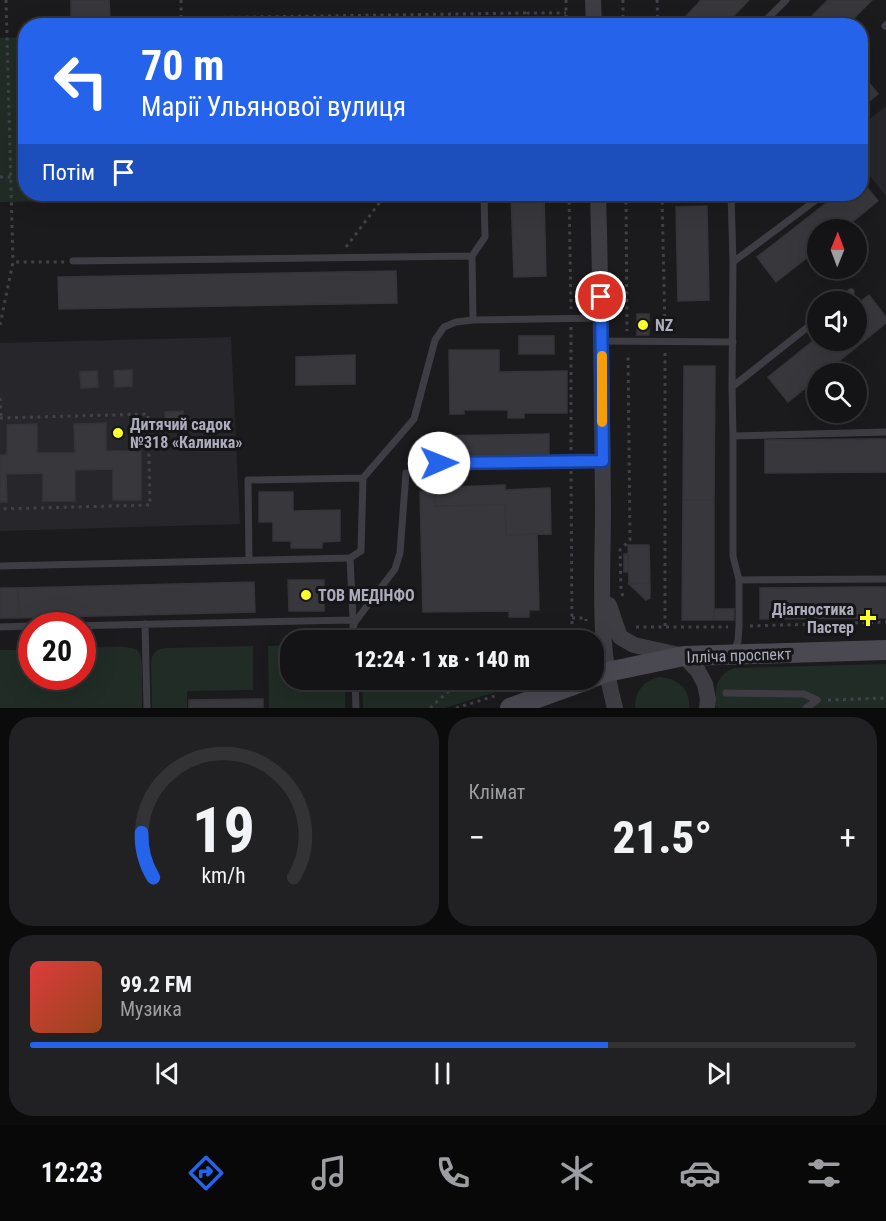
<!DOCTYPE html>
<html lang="uk">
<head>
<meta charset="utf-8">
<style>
	body { margin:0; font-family:"Roboto Condensed",sans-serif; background:#212123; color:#f1f3f6; height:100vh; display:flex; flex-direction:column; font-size:22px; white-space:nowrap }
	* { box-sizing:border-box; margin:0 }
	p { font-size:20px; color:#9d9ea1 }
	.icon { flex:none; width:33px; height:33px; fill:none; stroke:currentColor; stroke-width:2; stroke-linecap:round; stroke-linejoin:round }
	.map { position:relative; height:708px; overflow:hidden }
	.panel { display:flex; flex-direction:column; gap:9px; padding:9px; background:#0b0b0c; flex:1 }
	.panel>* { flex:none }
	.hud { position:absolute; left:18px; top:18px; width:850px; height:183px; border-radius:24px; box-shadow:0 6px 24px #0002,0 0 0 2px #333335; background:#2563eb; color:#fff; overflow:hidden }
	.needle { width:39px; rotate:1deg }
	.tools { position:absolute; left:807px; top:219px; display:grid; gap:12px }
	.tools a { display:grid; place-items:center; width:60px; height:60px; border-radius:50%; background:#141416; box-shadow:0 6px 24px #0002,0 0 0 2px #333335; font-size:30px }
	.speed { position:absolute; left:18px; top:612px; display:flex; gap:12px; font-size:30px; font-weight:700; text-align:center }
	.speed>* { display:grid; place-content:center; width:78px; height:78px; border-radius:50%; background:#141416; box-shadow:0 6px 24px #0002,0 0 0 2px #333335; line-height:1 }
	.speed .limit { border:9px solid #d22; background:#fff; color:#111 }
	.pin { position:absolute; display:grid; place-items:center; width:51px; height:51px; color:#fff; margin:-26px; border:3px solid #fff; border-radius:50%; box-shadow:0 2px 6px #0007 }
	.me { position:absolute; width:66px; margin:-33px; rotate:89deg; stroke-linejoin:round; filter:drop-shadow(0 0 4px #0008) }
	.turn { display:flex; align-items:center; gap:21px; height:126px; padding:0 24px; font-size:27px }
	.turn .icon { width:78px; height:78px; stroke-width:2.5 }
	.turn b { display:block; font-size:42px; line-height:51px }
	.then { display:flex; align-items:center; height:57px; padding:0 24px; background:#0003; gap:12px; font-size:22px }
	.big { font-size:45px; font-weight:800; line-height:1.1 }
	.panel .card { flex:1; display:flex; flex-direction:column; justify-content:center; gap:9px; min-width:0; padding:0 21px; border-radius:24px; background:#212123 }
	.panel .dial { align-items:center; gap:0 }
	.dial svg { height:156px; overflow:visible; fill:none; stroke:#333335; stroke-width:7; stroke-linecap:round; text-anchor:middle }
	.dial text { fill:#f1f3f6; stroke:none }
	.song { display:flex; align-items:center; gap:18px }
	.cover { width:72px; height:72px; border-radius:9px; background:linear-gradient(135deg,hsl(0 70% 55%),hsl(20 70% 35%)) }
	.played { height:6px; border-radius:3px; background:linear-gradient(90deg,#2563eb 70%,#333335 70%) }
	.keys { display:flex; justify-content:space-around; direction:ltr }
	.heat { display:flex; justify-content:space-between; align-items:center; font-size:33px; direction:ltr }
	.panel .tiles { flex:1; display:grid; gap:9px; grid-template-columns:1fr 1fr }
	.card:last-child { grid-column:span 2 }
	.trip { position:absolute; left:280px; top:630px; width:324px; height:60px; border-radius:24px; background:#141416; box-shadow:0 6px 24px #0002,0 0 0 2px #333335; font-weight:800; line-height:60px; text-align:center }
	.menu { display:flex; height:96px; justify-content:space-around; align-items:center; background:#080809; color:#9d9ea1 }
	.menu .icon { width:42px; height:42px }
	.menu .current { color:#2563eb }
	.menu b { font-size:27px; color:#f1f3f6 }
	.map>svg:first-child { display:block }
</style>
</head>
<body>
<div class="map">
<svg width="886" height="708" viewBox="0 0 886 708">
	<rect width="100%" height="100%" fill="#1b1a1d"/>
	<path fill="#27262a" d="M886,106V196L861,165V126Z
		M231,337L240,524L0,531V343Z"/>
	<path fill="#212c26" d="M25,37L26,194H333V197L0,202V38Z
		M291,645V680H345V708H269L268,646Z
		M253,646V690L187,691V708H152L151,662C152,652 157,649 166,648Z
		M83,648C94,648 128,644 137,650C141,654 141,658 142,663V708H0V650H31L32,676H82Z
		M886,664V708H716C715,690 715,675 734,668Z
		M659,677C677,678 691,689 689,708H635C635,691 643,681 659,677Z
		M362,680H534L445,708H363Z"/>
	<path fill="#38373c" stroke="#363439" stroke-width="1.5" d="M71,0H109L110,18L71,19Z
		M701,0H749L724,26H677Z
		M828,0H872L846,26H811L807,21Z
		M861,73L878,94L861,108Z
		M861,180L878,201L842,230H818V249L776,282L757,257L838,194H861Z
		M511,194H544L546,276L514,277Z
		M707,206L709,300L678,301L676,207Z
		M396,271L397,303L59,309L58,277Z
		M869,295L886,317V323L823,374H818V378L788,402L768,377L818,337V340H856V305Z
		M637,314H649V335H637Z
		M519,336H554V354H519Z
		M449,350H499V372L567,371V413H524V418H508V410H464V414H450Z
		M355,355V384L296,385V357Z
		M684,366H715L714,500H683Z
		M132,370V386L115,387L114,371Z
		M97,371L98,387L81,388L80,372Z
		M183,411V428H166L165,412Z
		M106,423V451H141V500H113V469L75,470V501H43V473L6,474L7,502H0V455H7V425L37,424V453H75L74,424Z
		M549,434V454L432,456V436Z
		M872,439H886V472L765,473V440Z
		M450,479V487L505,485V490L550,488L551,534L506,535L505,505L435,506L434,480Z
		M434,491L435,506L505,505L506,535L537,534L539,610H529V617H509V611L423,612L420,492Z
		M259,492H293V511L340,510V541L322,542V548H291V541H273V522H259Z
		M683,500H714V620H682Z
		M628,545H649L650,583L629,584Z
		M624,554H628V572H624Z
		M288,580H324V611H289Z
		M254,582L255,612L19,618L18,588Z
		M650,583V598L646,600L629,584Z
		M863,587H886V618L760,619V588Z
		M0,588H18L19,618H0Z
		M714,609H734V620H714Z
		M263,699V708H189V700Z"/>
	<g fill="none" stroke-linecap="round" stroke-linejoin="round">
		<path stroke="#414149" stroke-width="3" stroke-dasharray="3 4.5" stroke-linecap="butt" d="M6,0L13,262
			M181,0V18L528,13
			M566,0V26
			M623,0V26
			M657,0L658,26
			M518,26L528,13H566
			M0,177H11
			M569,194L571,309
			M626,194L627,331
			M662,194L665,331
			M346,247L386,194
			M0,325L13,262H65
			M571,327V450
			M665,353V627
			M0,398L1,417
			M0,418L148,414L150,505L0,509
			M571,471L572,627
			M623,596L621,591L620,550L630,540L628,353
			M572,618H586V621
			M750,626L886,622
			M636,627H728
			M505,640L513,633
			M828,700L886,698
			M430,708L461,680
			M456,708L498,695"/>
		<path stroke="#3e3d44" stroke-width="7" d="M760,26L786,0
			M885,26L886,25
			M731,194L733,262
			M472,256L485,237L484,194
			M73,261L472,256L473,320L601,318
			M839,302L851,292
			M602,341L733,342
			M732,387L733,262L824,194
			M733,436L732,387L818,319
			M439,463L602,461
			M350,558L354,640
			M249,560L248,480L363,478
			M0,566L350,558L361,551L363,478L414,419L435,340L444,327L456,322L473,320
			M739,580L886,579
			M145,624L147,708
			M66,626L353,620
			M0,627L32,626
			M353,627L355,622L395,569L400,553L406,473
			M734,650L738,641L739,626V580L733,556V436L886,432
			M355,680L356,708
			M726,693L804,694L817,700
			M806,708L817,700"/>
		<path stroke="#3e3d44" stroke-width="16" d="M593,0L594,26
			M598,194C601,298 602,403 603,508C603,574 597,644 615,708
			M609,605L620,637L634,645L684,656L698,671L705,684L708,699L707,708"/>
		<path stroke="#4a4952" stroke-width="20" d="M594,677L607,672L684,656L886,650
			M510,708L587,680"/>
	</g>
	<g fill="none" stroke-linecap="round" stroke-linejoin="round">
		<g stroke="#184099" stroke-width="15">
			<path id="route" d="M439,463L603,461L601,297"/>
		</g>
		<use href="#route" stroke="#2563eb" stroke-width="10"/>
		<path stroke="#f59e0b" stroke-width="10" d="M602,356V422"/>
	</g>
	<g fill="#fbff30" stroke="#161518" stroke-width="2">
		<circle cx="643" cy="325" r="6"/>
		<circle cx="118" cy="433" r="6"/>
		<circle cx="306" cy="595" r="6"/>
		<path d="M865 609h6v6h6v6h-6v6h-6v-6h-6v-6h6z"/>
	</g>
	<g text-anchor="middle" stroke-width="6" stroke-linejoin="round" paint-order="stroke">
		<g font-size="16" font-weight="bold" fill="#adacbd" stroke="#161518" text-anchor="start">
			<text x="655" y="331">NZ</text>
			<text x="130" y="430">Дитячий садок<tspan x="130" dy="18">№318 «Калинка»</tspan></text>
			<text x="318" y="601">ТОВ МЕДІНФО</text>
			<text x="854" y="615" text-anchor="end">Діагностика<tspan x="854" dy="18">Пастер</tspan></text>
		</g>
		<g font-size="16" fill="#adacbd" stroke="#161518">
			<text transform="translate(739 655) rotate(-2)" y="6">Ілліча проспект</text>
		</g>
	</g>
</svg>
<div class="tools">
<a><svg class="needle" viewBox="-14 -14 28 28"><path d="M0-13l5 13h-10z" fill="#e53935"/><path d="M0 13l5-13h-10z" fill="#9d9ea1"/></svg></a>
<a><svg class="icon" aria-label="sound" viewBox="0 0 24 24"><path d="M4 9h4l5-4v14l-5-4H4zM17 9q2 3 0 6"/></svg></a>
<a><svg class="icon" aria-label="search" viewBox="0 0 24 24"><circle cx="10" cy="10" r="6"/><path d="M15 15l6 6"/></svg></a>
</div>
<div class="speed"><div class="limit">20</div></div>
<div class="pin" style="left:601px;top:297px;background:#d93025"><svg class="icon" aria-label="arrive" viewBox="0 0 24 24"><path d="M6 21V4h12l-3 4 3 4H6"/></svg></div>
<svg class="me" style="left:439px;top:463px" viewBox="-20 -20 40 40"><circle r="19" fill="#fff"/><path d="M0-13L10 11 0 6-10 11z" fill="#2563eb"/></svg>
<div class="trip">12:24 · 1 хв · 140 m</div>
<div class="hud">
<div class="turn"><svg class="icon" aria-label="left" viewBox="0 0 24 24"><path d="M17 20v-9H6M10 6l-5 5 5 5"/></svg><div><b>70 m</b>Марії Ульянової вулиця</div></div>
<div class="then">Потім<svg class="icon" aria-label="arrive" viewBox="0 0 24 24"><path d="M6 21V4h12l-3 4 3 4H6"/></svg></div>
</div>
</div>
<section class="panel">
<div class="tiles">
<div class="card dial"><svg viewBox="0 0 100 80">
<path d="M14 69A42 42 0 1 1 86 69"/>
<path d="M14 69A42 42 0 0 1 8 46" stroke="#2563eb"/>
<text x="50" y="56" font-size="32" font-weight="700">19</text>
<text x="50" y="72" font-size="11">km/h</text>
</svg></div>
<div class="card"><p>Клімат</p>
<div class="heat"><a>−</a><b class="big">21.5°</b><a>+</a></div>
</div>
<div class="card">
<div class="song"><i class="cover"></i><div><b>99.2 FM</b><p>Музика</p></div></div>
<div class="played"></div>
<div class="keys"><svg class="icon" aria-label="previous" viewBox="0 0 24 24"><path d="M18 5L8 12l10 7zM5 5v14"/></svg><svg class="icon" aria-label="pause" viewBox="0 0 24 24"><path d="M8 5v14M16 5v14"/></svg><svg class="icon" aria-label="next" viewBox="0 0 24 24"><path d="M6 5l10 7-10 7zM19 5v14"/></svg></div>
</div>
</div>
</section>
<nav class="menu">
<b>12:23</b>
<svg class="icon current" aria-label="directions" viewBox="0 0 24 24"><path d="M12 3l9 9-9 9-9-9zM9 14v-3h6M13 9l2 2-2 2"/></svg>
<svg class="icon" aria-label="music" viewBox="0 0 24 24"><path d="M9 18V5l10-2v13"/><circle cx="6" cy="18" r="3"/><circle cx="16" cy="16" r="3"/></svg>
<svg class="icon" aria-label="phone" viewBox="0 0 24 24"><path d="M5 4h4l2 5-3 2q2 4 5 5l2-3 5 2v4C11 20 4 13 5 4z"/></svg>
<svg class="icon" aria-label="climate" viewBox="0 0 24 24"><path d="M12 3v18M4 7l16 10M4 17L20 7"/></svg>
<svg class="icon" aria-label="car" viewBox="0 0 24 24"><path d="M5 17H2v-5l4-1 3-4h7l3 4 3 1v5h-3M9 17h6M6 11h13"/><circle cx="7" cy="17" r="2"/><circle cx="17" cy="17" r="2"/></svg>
<svg class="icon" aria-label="filters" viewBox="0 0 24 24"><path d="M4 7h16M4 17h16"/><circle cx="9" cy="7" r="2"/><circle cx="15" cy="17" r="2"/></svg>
</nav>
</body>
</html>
